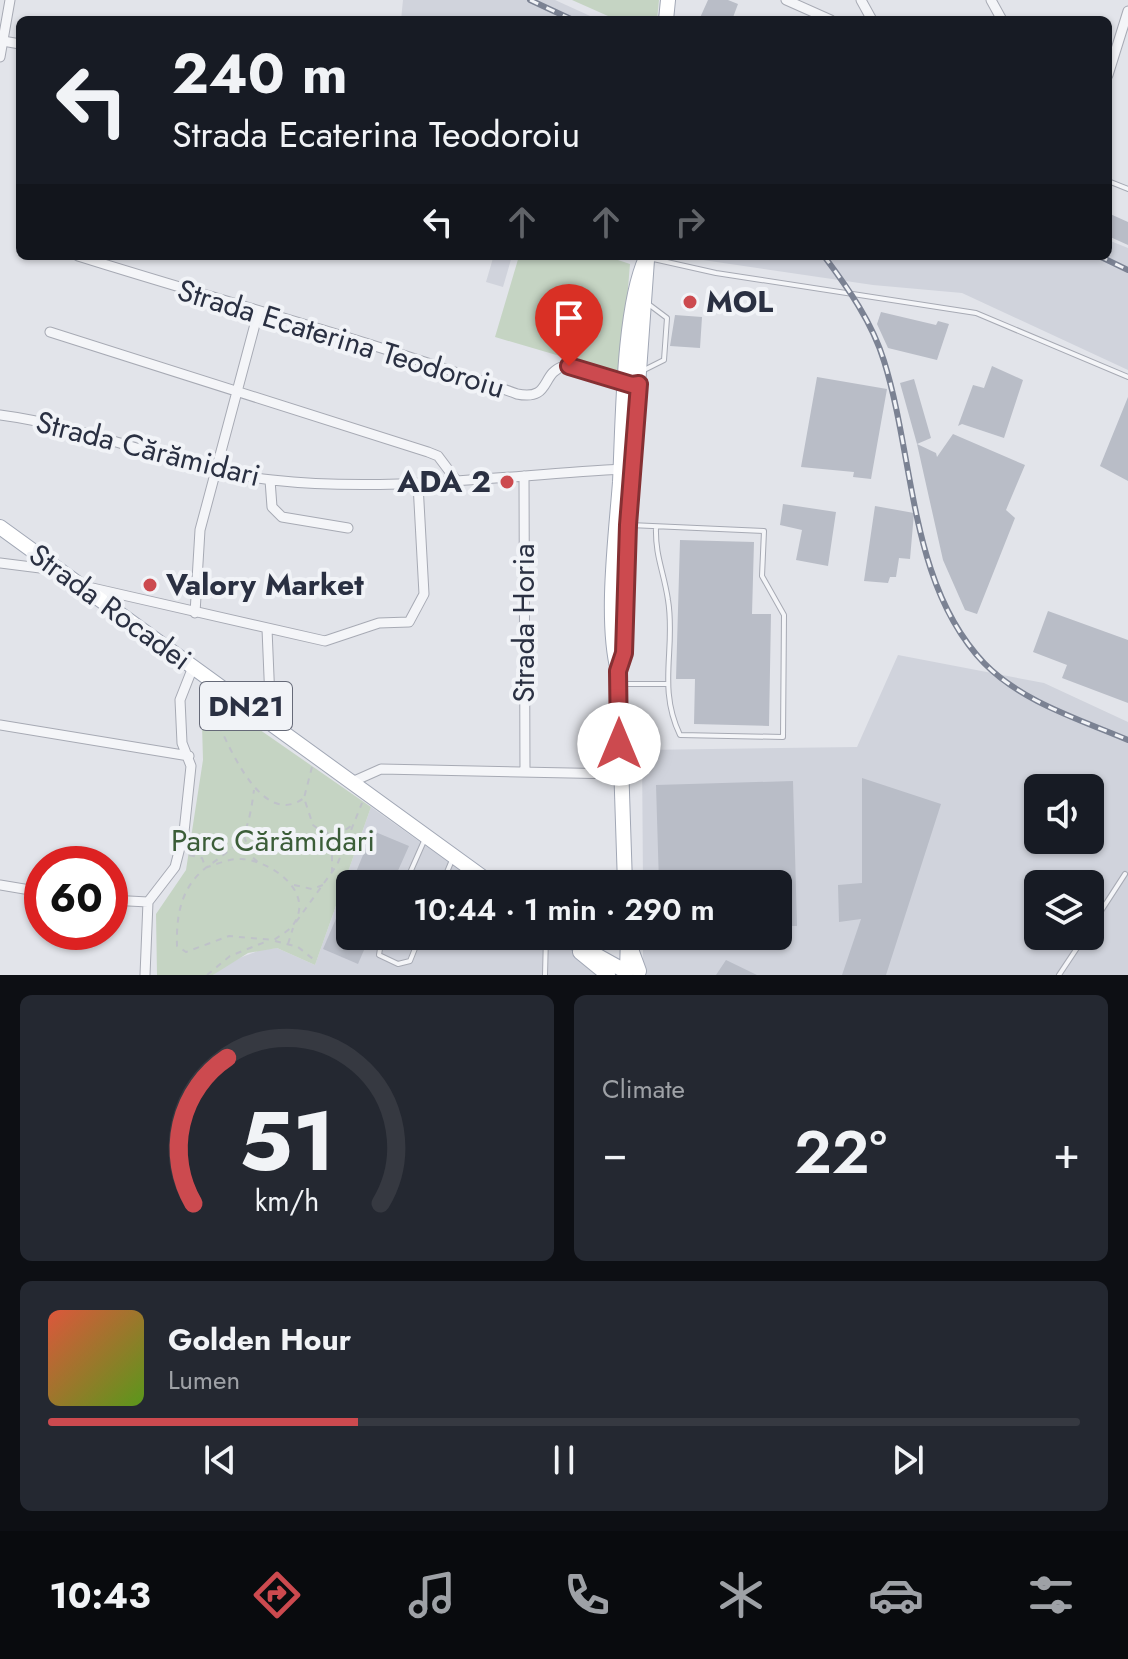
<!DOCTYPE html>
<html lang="en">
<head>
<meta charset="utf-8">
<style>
	body { margin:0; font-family:Jost,sans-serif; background:#242831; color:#f1f3f6; height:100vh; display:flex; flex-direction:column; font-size:30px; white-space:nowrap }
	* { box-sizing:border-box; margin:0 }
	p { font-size:26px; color:#9ea1a6 }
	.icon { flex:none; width:44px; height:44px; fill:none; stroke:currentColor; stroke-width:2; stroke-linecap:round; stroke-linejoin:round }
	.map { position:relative; height:975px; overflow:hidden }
	.side { display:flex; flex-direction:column; gap:20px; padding:20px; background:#0d0f14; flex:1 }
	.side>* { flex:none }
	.banner { position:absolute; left:16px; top:16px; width:1096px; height:244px; border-radius:12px; box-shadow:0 2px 6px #0004; background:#171b24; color:#f1f3f6; overflow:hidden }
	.controls { position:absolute; left:1024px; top:774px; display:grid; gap:16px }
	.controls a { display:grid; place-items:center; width:80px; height:80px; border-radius:12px; background:#171b24; box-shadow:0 2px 6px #0004; font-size:40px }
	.speed { position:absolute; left:24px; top:846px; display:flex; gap:16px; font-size:40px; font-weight:700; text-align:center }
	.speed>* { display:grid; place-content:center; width:104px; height:104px; border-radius:50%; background:#171b24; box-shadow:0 2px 6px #0004; line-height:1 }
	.speed .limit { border:12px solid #d22; background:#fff; color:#111 }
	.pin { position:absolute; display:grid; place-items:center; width:68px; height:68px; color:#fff; margin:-82px -34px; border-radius:50% 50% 50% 0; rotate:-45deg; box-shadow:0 0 8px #0007 }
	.pin .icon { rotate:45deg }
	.me { position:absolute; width:88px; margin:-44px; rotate:0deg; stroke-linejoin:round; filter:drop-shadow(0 0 6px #0008) }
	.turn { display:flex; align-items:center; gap:28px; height:168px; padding:0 24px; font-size:36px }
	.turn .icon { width:104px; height:104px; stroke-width:2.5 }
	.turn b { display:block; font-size:56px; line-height:68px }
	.lanes { display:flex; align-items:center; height:76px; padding:0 24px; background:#0003; justify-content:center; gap:40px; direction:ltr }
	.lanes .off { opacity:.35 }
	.big { font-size:60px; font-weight:600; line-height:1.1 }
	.side .tile { flex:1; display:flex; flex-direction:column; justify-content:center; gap:12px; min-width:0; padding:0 28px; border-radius:12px; background:#242831 }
	.side .dial { align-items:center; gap:0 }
	.dial svg { height:208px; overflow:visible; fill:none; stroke:#363941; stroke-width:7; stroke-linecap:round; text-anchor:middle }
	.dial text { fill:#f1f3f6; stroke:none }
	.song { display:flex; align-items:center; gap:24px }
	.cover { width:96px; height:96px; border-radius:12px; background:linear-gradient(135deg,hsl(10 70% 55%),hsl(90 70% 35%)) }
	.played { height:8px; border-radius:4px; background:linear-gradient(90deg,#cc4a4f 30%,#363941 30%) }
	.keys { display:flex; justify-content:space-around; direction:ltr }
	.heat { display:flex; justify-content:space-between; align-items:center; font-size:44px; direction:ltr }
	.side .tiles { flex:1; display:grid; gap:20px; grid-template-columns:1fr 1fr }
	.tile:last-child { grid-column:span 2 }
	.trip { position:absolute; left:336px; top:870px; width:456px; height:80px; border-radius:12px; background:#171b24; box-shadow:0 2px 6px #0004; font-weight:600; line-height:80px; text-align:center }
	.tab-bar { display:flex; height:128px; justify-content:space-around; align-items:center; background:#090b0e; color:#9ea1a6 }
	.tab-bar .icon { width:56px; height:56px }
	.tab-bar .selected { color:#cc4a4f }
	.tab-bar b { font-size:36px; color:#f1f3f6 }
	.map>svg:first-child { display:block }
</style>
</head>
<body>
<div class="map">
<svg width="1128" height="975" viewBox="0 0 1128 975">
	<rect width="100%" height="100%" fill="#e2e4ea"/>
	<path fill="#d0d3dc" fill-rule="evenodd" d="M403,0H555L599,20H401Z
		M1108,240L1128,248V370L962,293L873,285L676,256H1108Z
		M487,256H512L503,287L486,282L493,258Z
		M898,655L1044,683L1128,722V975H643V936H778V884H643L642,750L857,747ZM1038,788H1090V840H1038ZM1038,884H1090V936H1038Z
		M371,807L479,884H350V936H551L606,975H213L231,961L263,949L277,948L315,965Z"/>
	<path fill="#c5d4c3" d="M572,0H659L657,20H617Z
		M519,256H606L630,264L621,374L495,337Z
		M201,689L371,807L315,965L277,948L248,953L213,975H157L156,914L186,870L203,760Z"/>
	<path fill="#b9bdc7" d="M708,0H728L738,4L732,20H699Z
		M1108,213L1128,222V245L1108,236Z
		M881,312L936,325L938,321L949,324L937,360L888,348L877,324Z
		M675,315L702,317L700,348L670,346Z
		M992,366L1023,380L1004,438L962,424L958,426L973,385L984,388Z
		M817,377L887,389L871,479L853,477L854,472L801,467Z
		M914,379L931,438L917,444L900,383Z
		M1128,397V481L1100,466Z
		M953,434L1025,465L1006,510L1015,518L977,614L965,610L943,560L917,444L936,453L937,457Z
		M783,504L836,512L828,566L796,560L802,530L780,525Z
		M875,506L914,513L910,559L899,558L896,577H890L888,583L864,581Z
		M680,540L754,542L752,614H771L769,726L694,724L695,679H676Z
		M1048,611L1128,640V703L1062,678L1067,665L1033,652Z
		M862,778L941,804L886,975H842L861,919L839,922L838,885L862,883Z
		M793,781L797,926H778V884H659L656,785Z
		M373,831L409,846L392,884H351Z
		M350,886V936H370L358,964L323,949Z
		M726,960L757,975H716Z"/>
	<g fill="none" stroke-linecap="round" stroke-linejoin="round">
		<g stroke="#a7aab4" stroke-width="6">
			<path id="service" d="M1108,181L1128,189
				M649,258L716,273L976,313L1128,377
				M642,371L664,360L667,318L647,303
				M630,525L764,531L762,576L784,615L783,737L680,735C657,687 676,648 668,600C664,572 655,556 656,527
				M621,684H668
				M405,884L424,841
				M442,884L452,860
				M1090,928L1125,874
				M382,936L379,955L398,964L410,961L420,936
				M545,975L546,936
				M1059,975L1085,936"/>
		</g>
		<g stroke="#a7aab4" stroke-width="11">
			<path id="minor" d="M786,0L831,20
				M861,0L872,20
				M991,0L1002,20
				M3,41L20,44
				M0,57L10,0
				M1108,75L1128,11
				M78,256C224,302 373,341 517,394C552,401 540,373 564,366L628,384
				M50,332L428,452L438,456L456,480
				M0,415C93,427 179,469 272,480C389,493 506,475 624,469
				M524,476L525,771
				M270,480L272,507L282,517L348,528
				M0,563L56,570
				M88,587L325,641L379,623L409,622L424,594L418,484
				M195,613L200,530L258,313
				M267,629L271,724
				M0,725L189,756
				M354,781L381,769L619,774
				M0,885L42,892
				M110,900L148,902
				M145,975L148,902L175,867L184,832L191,766L182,743L180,700L193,667"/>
		</g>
		<g stroke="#a1a7b5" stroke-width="16">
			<path id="primary" d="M666,20L668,0
				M0,527L492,884
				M619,670L624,653L628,525L647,260
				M625,884L618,671C605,619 616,536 620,482C623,423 623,308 646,258
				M562,936L625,971
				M566,936H601
				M628,941L639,971
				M580,952L608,975
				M627,971L628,936"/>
		</g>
		<path stroke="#bfc2c9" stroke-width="2" stroke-dasharray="6 6" stroke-linecap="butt" d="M210,693L207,699C223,731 258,832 304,798
			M312,767L304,798L313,825C327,836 338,837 352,825
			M323,833L332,854V872
			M244,836L251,856L260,864
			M189,855L202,858L205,866
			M205,868C217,864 230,858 242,859C271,861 316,892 293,925C289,931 279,936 274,940L229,936L186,952L177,946C176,916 181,886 207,867C220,857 236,848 244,833C250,820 252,804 254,790
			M294,885L312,889L323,885
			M296,922L337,865L362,803
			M275,941L298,947L313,959
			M288,944L293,928
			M207,975L230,956L265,942"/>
		<use href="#service" stroke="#f4f5f8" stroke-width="4"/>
		<use href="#minor" stroke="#f4f5f8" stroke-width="9"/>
		<use href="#primary" stroke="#fff" stroke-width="14"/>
		<g stroke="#7b8293" stroke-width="6">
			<path id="rail" d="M530,0L573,20
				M824,256C848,288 872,322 884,361C915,460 909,584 984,663C1022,702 1079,719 1128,740
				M1099,256L1128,270"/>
		</g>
		<use href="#rail" stroke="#f1f3f7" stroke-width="3" stroke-dasharray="9" stroke-linecap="butt"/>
	</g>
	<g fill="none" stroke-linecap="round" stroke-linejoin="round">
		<g stroke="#853033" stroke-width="20">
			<path id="route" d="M569,366L632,385L639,384L628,525L624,653L618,671L619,744"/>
		</g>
		<use href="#route" stroke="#cc4a4f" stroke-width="14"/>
	</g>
	<g fill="#cc4a4f" stroke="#f1f3f7" stroke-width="3">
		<circle cx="690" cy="302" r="8"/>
		<circle cx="507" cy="482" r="8"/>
		<circle cx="150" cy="585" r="8"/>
	</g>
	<g text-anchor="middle" stroke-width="8" stroke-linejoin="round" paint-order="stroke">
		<rect fill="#f1f3f7" stroke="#666a78" stroke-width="2" x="200" y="682" width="92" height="48" rx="6"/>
		<g font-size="28" font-weight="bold" fill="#2a3042">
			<text x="246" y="716">DN21</text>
		</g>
		<g font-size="30" font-weight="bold" fill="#2a3042" stroke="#f1f3f7" text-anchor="start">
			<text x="706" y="312">MOL</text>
			<text x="491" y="492" text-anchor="end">ADA 2</text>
			<text x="166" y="595">Valory Market</text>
		</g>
		<g font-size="30" fill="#2a3042" stroke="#f1f3f7">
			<text transform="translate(341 339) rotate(17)" y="10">Strada Ecaterina Teodoroiu</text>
			<text transform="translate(148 449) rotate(14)" y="10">Strada Cărămidari</text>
			<text transform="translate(110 607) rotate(36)" y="10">Strada Rocadei</text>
			<text transform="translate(524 623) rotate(-90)" y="10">Strada Horia</text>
		</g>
		<g font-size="30" fill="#3b5d38" stroke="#f1f3f7">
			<text x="273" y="851">Parc Cărămidari</text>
		</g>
	</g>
</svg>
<div class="controls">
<a><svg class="icon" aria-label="sound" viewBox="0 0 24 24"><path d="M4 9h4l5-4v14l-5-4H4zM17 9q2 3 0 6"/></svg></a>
<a><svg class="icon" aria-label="layers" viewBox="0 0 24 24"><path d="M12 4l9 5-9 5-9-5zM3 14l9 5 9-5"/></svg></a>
</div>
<div class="speed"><div class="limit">60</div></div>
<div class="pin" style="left:569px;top:366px;background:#d93025"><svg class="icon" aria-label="arrive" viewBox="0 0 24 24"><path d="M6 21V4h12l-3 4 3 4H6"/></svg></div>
<svg class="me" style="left:619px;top:744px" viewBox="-20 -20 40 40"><circle r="19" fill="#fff"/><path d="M0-13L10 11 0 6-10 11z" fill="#cc4a4f"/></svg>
<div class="trip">10:44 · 1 min · 290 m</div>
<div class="banner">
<div class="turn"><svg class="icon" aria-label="left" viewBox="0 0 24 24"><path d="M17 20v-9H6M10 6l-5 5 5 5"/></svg><div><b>240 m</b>Strada Ecaterina Teodoroiu</div></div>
<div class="lanes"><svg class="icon" aria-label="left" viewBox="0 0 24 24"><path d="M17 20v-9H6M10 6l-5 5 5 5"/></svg><svg class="icon off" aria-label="ahead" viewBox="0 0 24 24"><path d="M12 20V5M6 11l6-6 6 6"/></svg><svg class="icon off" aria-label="ahead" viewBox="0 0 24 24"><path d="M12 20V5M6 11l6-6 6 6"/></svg><svg class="icon off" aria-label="right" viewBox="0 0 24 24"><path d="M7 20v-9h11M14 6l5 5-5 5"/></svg></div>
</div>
</div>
<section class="side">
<div class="tiles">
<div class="tile dial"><svg viewBox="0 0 100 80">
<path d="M14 69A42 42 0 1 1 86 69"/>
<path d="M14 69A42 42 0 0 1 27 13" stroke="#cc4a4f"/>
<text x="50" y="56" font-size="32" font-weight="700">51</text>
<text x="50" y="72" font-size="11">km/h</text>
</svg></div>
<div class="tile"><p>Climate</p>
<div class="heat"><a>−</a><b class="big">22°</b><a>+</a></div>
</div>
<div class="tile">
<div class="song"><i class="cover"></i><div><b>Golden Hour</b><p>Lumen</p></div></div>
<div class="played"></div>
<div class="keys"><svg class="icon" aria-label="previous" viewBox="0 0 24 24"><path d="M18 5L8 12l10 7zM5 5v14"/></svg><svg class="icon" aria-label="pause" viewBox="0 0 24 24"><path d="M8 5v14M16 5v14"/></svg><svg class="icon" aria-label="next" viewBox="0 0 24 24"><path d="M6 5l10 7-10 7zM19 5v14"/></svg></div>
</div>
</div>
</section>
<nav class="tab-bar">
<b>10:43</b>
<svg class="icon selected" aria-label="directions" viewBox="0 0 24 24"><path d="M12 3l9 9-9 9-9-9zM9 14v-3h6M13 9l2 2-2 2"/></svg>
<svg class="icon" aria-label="music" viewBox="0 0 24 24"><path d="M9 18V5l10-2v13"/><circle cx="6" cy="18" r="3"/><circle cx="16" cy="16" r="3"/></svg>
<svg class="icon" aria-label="phone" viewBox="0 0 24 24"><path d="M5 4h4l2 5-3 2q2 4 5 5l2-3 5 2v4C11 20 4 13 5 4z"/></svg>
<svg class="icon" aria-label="climate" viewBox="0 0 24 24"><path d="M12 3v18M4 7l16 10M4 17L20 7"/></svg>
<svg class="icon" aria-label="car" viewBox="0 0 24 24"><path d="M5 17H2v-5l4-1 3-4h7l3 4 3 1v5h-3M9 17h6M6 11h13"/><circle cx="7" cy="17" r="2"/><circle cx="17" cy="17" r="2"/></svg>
<svg class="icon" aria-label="filters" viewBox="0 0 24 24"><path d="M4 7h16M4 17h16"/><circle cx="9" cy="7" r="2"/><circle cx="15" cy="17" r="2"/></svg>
</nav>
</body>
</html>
